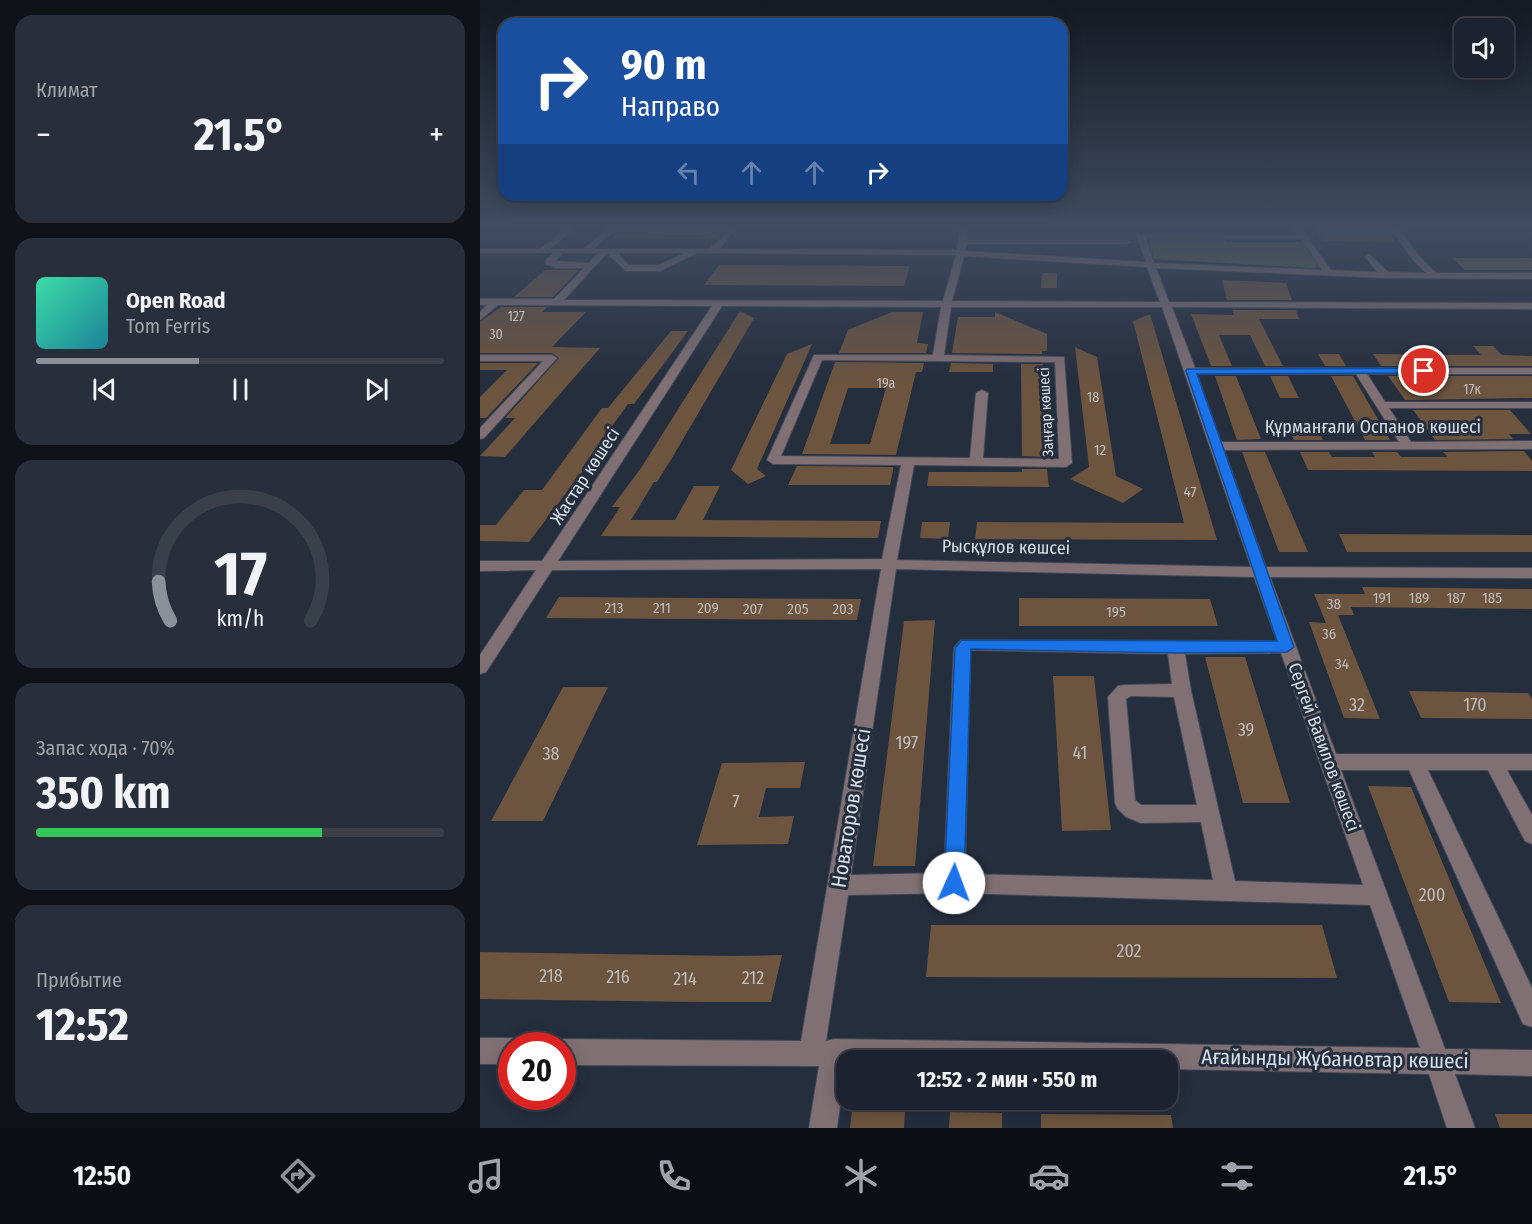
<!DOCTYPE html>
<html lang="ru">
<head>
<meta charset="utf-8">
<style>
	body { margin:0; font-family:"Fira Sans Condensed",sans-serif; background:#292f3a; color:#f1f3f6; height:100vh; display:flex; flex-direction:column; font-size:22px; white-space:nowrap }
	* { box-sizing:border-box; margin:0 }
	p { font-size:20px; color:#a0a4aa }
	.icon { flex:none; width:33px; height:33px; fill:none; stroke:currentColor; stroke-width:2; stroke-linecap:round; stroke-linejoin:round }
	.map { position:relative; flex:1; overflow:hidden }
	.details { display:flex; flex-direction:column; gap:15px; padding:15px; background:#0f1319; width:480px }
	.details>* { flex:none }
	.top-card { position:absolute; left:18px; top:18px; width:570px; height:183px; border-radius:18px; box-shadow:0 3px 15px #0003,0 0 0 2px #3a3f4a; background:#1a4fa0; color:#fff; overflow:hidden }
	.buttons { position:absolute; left:974px; top:18px; display:grid; gap:12px }
	.buttons a { display:grid; place-items:center; width:60px; height:60px; border-radius:12px; background:#1c222e; box-shadow:0 3px 15px #0003,0 0 0 2px #3a3f4a; font-size:30px }
	.speed { position:absolute; left:18px; top:1032px; display:flex; gap:12px; font-size:30px; font-weight:700; text-align:center }
	.speed>* { display:grid; place-content:center; width:78px; height:78px; border-radius:50%; background:#1c222e; box-shadow:0 3px 15px #0003,0 0 0 2px #3a3f4a; line-height:1 }
	.speed .limit { border:9px solid #d22; background:#fff; color:#111 }
	.pin { position:absolute; display:grid; place-items:center; width:51px; height:51px; color:#fff; margin:-26px; border:3px solid #fff; border-radius:50%; box-shadow:0 2px 6px #0007 }
	.me { position:absolute; width:66px; margin:-33px; rotate:2deg; stroke-linejoin:round; filter:drop-shadow(0 0 4px #0008) }
	.turn { display:flex; align-items:center; gap:21px; height:126px; padding:0 24px; font-size:27px }
	.turn .icon { width:78px; height:78px; stroke-width:2.5 }
	.turn b { display:block; font-size:42px; line-height:51px }
	.lanes { display:flex; align-items:center; height:57px; padding:0 24px; background:#0003; justify-content:center; gap:30px; direction:ltr }
	.lanes .off { opacity:.35 }
	.big { font-size:45px; font-weight:700; line-height:1.1 }
	.details .card { flex:1; display:flex; flex-direction:column; justify-content:center; gap:9px; min-width:0; padding:0 21px; border-radius:18px; background:#292f3a }
	.details .dial { align-items:center; gap:0 }
	.dial svg { height:156px; overflow:visible; fill:none; stroke:#3a3f4a; stroke-width:7; stroke-linecap:round; text-anchor:middle }
	.dial text { fill:#f1f3f6; stroke:none }
	.song { display:flex; align-items:center; gap:18px }
	.cover { width:72px; height:72px; border-radius:9px; background:linear-gradient(135deg,hsl(160 70% 55%),hsl(190 70% 35%)) }
	.played { height:6px; border-radius:3px; background:linear-gradient(90deg,#8c9099 40%,#3a3f4a 40%) }
	.keys { display:flex; justify-content:space-around; direction:ltr }
	.heat { display:flex; justify-content:space-between; align-items:center; font-size:33px; direction:ltr }
	.charge { height:9px; border-radius:4px; background:linear-gradient(90deg,#34c759 70%,#3a3f4a 0) }
	.trip { position:absolute; left:356px; top:1050px; width:342px; height:60px; border-radius:18px; background:#1c222e; box-shadow:0 3px 15px #0003,0 0 0 2px #3a3f4a; font-weight:700; line-height:60px; text-align:center }
	.tab-bar { display:flex; height:96px; justify-content:space-around; align-items:center; background:#0b0e12; color:#a0a4aa }
	.tab-bar .icon { width:42px; height:42px }
	.tab-bar .on { color:#8c9099 }
	.tab-bar b { font-size:27px; color:#f1f3f6 }
	main { display:flex; flex:1; min-height:0 }
	.map>svg:first-child { display:block }
</style>
</head>
<body>
<main>
<section class="details">
<div class="card"><p>Климат</p>
<div class="heat"><a>−</a><b class="big">21.5°</b><a>+</a></div>
</div>
<div class="card">
<div class="song"><i class="cover"></i><div><b>Open Road</b><p>Tom Ferris</p></div></div>
<div class="played"></div>
<div class="keys"><svg class="icon" aria-label="previous" viewBox="0 0 24 24"><path d="M18 5L8 12l10 7zM5 5v14"/></svg><svg class="icon" aria-label="pause" viewBox="0 0 24 24"><path d="M8 5v14M16 5v14"/></svg><svg class="icon" aria-label="next" viewBox="0 0 24 24"><path d="M6 5l10 7-10 7zM19 5v14"/></svg></div>
</div>
<div class="card dial"><svg viewBox="0 0 100 80">
<path d="M14 69A42 42 0 1 1 86 69"/>
<path d="M14 69A42 42 0 0 1 8 49" stroke="#8c9099"/>
<text x="50" y="56" font-size="32" font-weight="700">17</text>
<text x="50" y="72" font-size="11">km/h</text>
</svg></div>
<div class="card"><p>Запас хода · 70%</p><b class="big">350 km</b><div class="charge"></div></div>
<div class="card"><p>Прибытие</p><b class="big">12:52</b></div>
</section>
<div class="map">
<svg width="1052" height="1128" viewBox="0 0 1052 1128">
	<rect width="100%" height="100%" fill="#252e3d"/>
	<path fill="#51543b" d="M170,229H186L184,233H219L223,230H245L237,239L132,238L139,232L166,233Z"/>
	<path fill="#636647" d="M679,237H743L746,242H823L841,267L833,268L674,259L668,241Z
		M972,258H1052V270H985Z"/>
	<path fill="#6c543e" fill-rule="evenodd" d="M833,228H903L916,242L843,241Z
		M239,265L430,266L424,286L224,285Z
		M65,270H99L73,297H34Z
		M562,273H577V288H561Z
		M742,280L806,283L812,300H747Z
		M21,307H67L62,312H106L72,347L120,348L25,457L0,456L35,418H25L79,358L72,353H0V322Z
		M752,310H816L819,319H779L803,366H785L770,335H739L752,366H731L711,314L754,315Z
		M260,311L274,318L192,458L177,482H174L151,520H195L214,486H240L223,520L401,521L398,538L121,536L140,507H132L161,468Z
		M412,312H443L437,343L448,344L446,353H359L368,330Z
		M515,312L567,334V351H562V354L472,353L478,317H515Z
		M670,314L737,540L495,539L497,522L704,523L653,321Z
		M191,331H208L154,404H148L102,468H105L49,542L0,541V525H16L44,490H62L122,408H128Z
		M332,344L277,469L286,476L268,484L251,470L307,354Z
		M993,346H1013L1022,355L1052,356V366H901L893,354L1001,355Z
		M595,347L617,357L636,476L663,489L643,503L590,479L609,467Z
		M838,354H859L866,366H845Z
		M355,362L444,363L442,372H436L416,455L322,454ZM368,388H406L390,444H350Z
		M0,363H58L6,418H0V397L27,370H0Z
		M471,363L513,364V372H469Z
		M541,364H563L567,457L542,456Z
		M735,376H756L781,439L757,440Z
		M790,376H808L819,398H800Z
		M851,376H873L910,440H885Z
		M908,376H1052V398L925,400Z
		M933,410H1030L1051,434H1029L1033,439L955,440Z
		M811,424H835L843,440H814L808,427H813Z
		M1044,451L1052,461V471L828,470L820,452H849L852,457H895L892,452H917L921,457H968L963,452Z
		M762,452H785L828,552H799Z
		M317,466L413,467V471L410,485H308Z
		M542,469H567L569,487L447,486L449,472H542Z
		M442,522H470L468,539L440,538Z
		M859,534L1052,535V552H867Z
		M882,587L1052,589V609L871,607L874,615H858L900,719L864,718L829,622L846,623L834,594H885Z
		M79,597L217,598L381,599L377,620L66,618Z
		M539,598L730,599L738,626H539Z
		M455,620L435,866H393L424,621Z
		M725,657H765L810,803H763Z
		M573,676H614L631,830L582,831Z
		M83,687H128L63,821H11Z
		M929,691L1048,693L1052,699V719L941,718Z
		M325,762L320,788H286L279,817L314,816L308,844L217,845L242,763Z
		M888,786L931,787L1021,1003L969,1002Z
		M451,925H842L857,978L446,977Z
		M0,952L255,956L302,955L291,1002H222L0,999Z
		M372,1110L425,1112L424,1128H370Z
		M470,1112L522,1113V1128H469Z
		M561,1114L691,1115L693,1128H561Z
		M1015,1114H1052V1128H1020Z"/>
	<g fill="none" stroke-linecap="round" stroke-linejoin="round">
		<g stroke="#424a59" stroke-width="2">
			<path id="minor" d="M89,226H97L70,249H103L133,226H241L238,229L135,230L113,249H230L251,227L255,229L239,249L477,250L480,226H488L487,240H647L651,242L647,244H487L485,251L666,262L657,236L661,234L817,235L811,226H819L851,270L898,272L885,257L889,254L908,272L946,273L933,260L909,226H917L939,256L956,273H1052V279L906,278L676,268L689,302L1052,303V309L692,307L715,368H1052V374H887L905,402H1052V408H909L931,442L1052,441V449L744,450L786,567L1052,568V578L790,577L856,754H1052V770H1027L1052,815V844L1045,841L1008,770H948L1052,988V1027L1043,1024L929,770H861L965,1049L1052,1050V1076L975,1074L995,1128H967L949,1074L687,1069V1060H366L357,1128H329L339,1066L82,1065V1046H72L82,1039L321,1041L401,569L72,570L6,672L0,674V655L56,570L0,571V561H62L232,306L18,305L0,320V312L7,305H0V299H74L104,268H77L66,264V260L73,253H0V249H60ZM666,238L821,239L842,270L674,263ZM83,253H118L109,263L75,261ZM127,253L146,271H180L217,253L476,255L463,301L84,300ZM138,253H205L179,265H148ZM484,256L667,267L680,302L472,301ZM242,306L461,307L453,355H334L287,460L293,464L421,465L402,559L78,561ZM471,307H682L771,567L417,560L434,465L586,467L592,463L584,357L464,355ZM342,360L575,362L579,459L503,458L508,393L502,390L496,393L490,458L301,456ZM717,374H876L919,442H741ZM416,569L774,577L797,641L481,640L474,648L464,873L371,875ZM490,650L688,654L692,684L644,685L638,686L628,697L635,803L638,809L646,817L661,823L721,822L733,880L485,874ZM801,653L883,885L755,881L711,691L705,654ZM651,696L694,697L717,805H661L655,800L646,699ZM474,893L890,905L940,1048L354,1039L346,1041L368,895Z
				M0,355H72L77,358L4,438L0,439V428L63,361H0Z
				M0,1038H32L41,1042L42,1046H32V1064H0Z"/>
		</g>
		<use href="#minor" fill="#807073" fill-rule="evenodd"/>
	</g>
	<linearGradient id="sky" x2="0" y2="1"><stop stop-color="#141922"/><stop offset="0.59" stop-color="#404c62"/><stop offset="1" stop-color="#404c62" stop-opacity="0"/></linearGradient>
	<rect width="1052" height="384" fill="url(#sky)"/>
	<path fill="#1a73e8" stroke="#114b97" stroke-width="1.5" d="M944,368L949,371L947,373L717,374L814,647L807,652L696,653L491,649L484,883L481,890L474,892L467,890L464,883L475,648L482,640L797,641L706,371L707,369Z"/>
	<g text-anchor="middle" stroke-width="6" stroke-linejoin="round" paint-order="stroke">
		<g font-size="14" fill="#bebcbe">
			<text x="36" y="321">127</text>
			<text x="16" y="339">30</text>
			<text x="406" y="388">19а</text>
			<text x="992" y="394">17к</text>
			<text x="613" y="402">18</text>
		</g>
		<g font-size="15" fill="#d9dfe9" stroke="#252e3d">
			<text transform="translate(566 412) rotate(-93)" y="5">Заңғар көшесі</text>
		</g>
		<g font-size="15" fill="#bebcbe">
			<text x="620" y="455">12</text>
			<text x="710" y="497">47</text>
			<text x="902" y="603">191</text>
			<text x="939" y="603">189</text>
			<text x="976" y="603">187</text>
			<text x="1012" y="603">185</text>
			<text x="854" y="609">38</text>
			<text x="134" y="613">213</text>
			<text x="182" y="613">211</text>
			<text x="228" y="613">209</text>
			<text x="273" y="614">207</text>
			<text x="318" y="614">205</text>
			<text x="363" y="614">203</text>
			<text x="636" y="617">195</text>
			<text x="849" y="639">36</text>
			<text x="862" y="669">34</text>
		</g>
		<g font-size="18" fill="#d9dfe9" stroke="#252e3d">
			<text x="893" y="433">Құрманғали Оспанов көшесі</text>
			<text transform="translate(105 476) rotate(-57)" y="6">Жастар көшесі</text>
			<text transform="translate(526 547) rotate(1)" y="6">Рысқұлов көшсеі</text>
			<text transform="translate(844 747) rotate(70)" y="6">Сергей Вавилов көшесі</text>
		</g>
		<g font-size="18" fill="#bebcbe">
			<text x="877" y="711">32</text>
			<text x="995" y="711">170</text>
			<text x="766" y="736">39</text>
			<text x="427" y="749">197</text>
			<text x="600" y="759">41</text>
			<text x="71" y="760">38</text>
			<text x="256" y="808">7</text>
			<text x="952" y="901">200</text>
			<text x="649" y="957">202</text>
			<text x="71" y="982">218</text>
			<text x="138" y="983">216</text>
			<text x="273" y="984">212</text>
			<text x="205" y="985">214</text>
		</g>
		<g font-size="21" fill="#d9dfe9" stroke="#252e3d">
			<text transform="translate(371 808) rotate(-81)" y="7">Новаторов көшесі</text>
			<text transform="translate(855 1059) rotate(1)" y="7">Ағайынды Жұбановтар көшесі</text>
		</g>
	</g>
</svg>
<div class="buttons">
<a><svg class="icon" aria-label="sound" viewBox="0 0 24 24"><path d="M4 9h4l5-4v14l-5-4H4zM17 9q2 3 0 6"/></svg></a>
</div>
<div class="speed"><div class="limit">20</div></div>
<div class="pin" style="left:944px;top:371px;background:#d93025"><svg class="icon" aria-label="arrive" viewBox="0 0 24 24"><path d="M6 21V4h12l-3 4 3 4H6"/></svg></div>
<svg class="me" style="left:474px;top:883px" viewBox="-20 -20 40 40"><circle r="19" fill="#fff"/><path d="M0-13L10 11 0 6-10 11z" fill="#1a73e8"/></svg>
<div class="trip">12:52 · 2 мин · 550 m</div>
<div class="top-card">
<div class="turn"><svg class="icon" aria-label="right" viewBox="0 0 24 24"><path d="M7 20v-9h11M14 6l5 5-5 5"/></svg><div><b>90 m</b>Направо</div></div>
<div class="lanes"><svg class="icon off" aria-label="left" viewBox="0 0 24 24"><path d="M17 20v-9H6M10 6l-5 5 5 5"/></svg><svg class="icon off" aria-label="ahead" viewBox="0 0 24 24"><path d="M12 20V5M6 11l6-6 6 6"/></svg><svg class="icon off" aria-label="ahead" viewBox="0 0 24 24"><path d="M12 20V5M6 11l6-6 6 6"/></svg><svg class="icon" aria-label="right" viewBox="0 0 24 24"><path d="M7 20v-9h11M14 6l5 5-5 5"/></svg></div>
</div>
</div>
</main>
<nav class="tab-bar">
<b>12:50</b>
<svg class="icon on" aria-label="directions" viewBox="0 0 24 24"><path d="M12 3l9 9-9 9-9-9zM9 14v-3h6M13 9l2 2-2 2"/></svg>
<svg class="icon" aria-label="music" viewBox="0 0 24 24"><path d="M9 18V5l10-2v13"/><circle cx="6" cy="18" r="3"/><circle cx="16" cy="16" r="3"/></svg>
<svg class="icon" aria-label="phone" viewBox="0 0 24 24"><path d="M5 4h4l2 5-3 2q2 4 5 5l2-3 5 2v4C11 20 4 13 5 4z"/></svg>
<svg class="icon" aria-label="climate" viewBox="0 0 24 24"><path d="M12 3v18M4 7l16 10M4 17L20 7"/></svg>
<svg class="icon" aria-label="car" viewBox="0 0 24 24"><path d="M5 17H2v-5l4-1 3-4h7l3 4 3 1v5h-3M9 17h6M6 11h13"/><circle cx="7" cy="17" r="2"/><circle cx="17" cy="17" r="2"/></svg>
<svg class="icon" aria-label="filters" viewBox="0 0 24 24"><path d="M4 7h16M4 17h16"/><circle cx="9" cy="7" r="2"/><circle cx="15" cy="17" r="2"/></svg>
<b>21.5°</b>
</nav>
</body>
</html>
